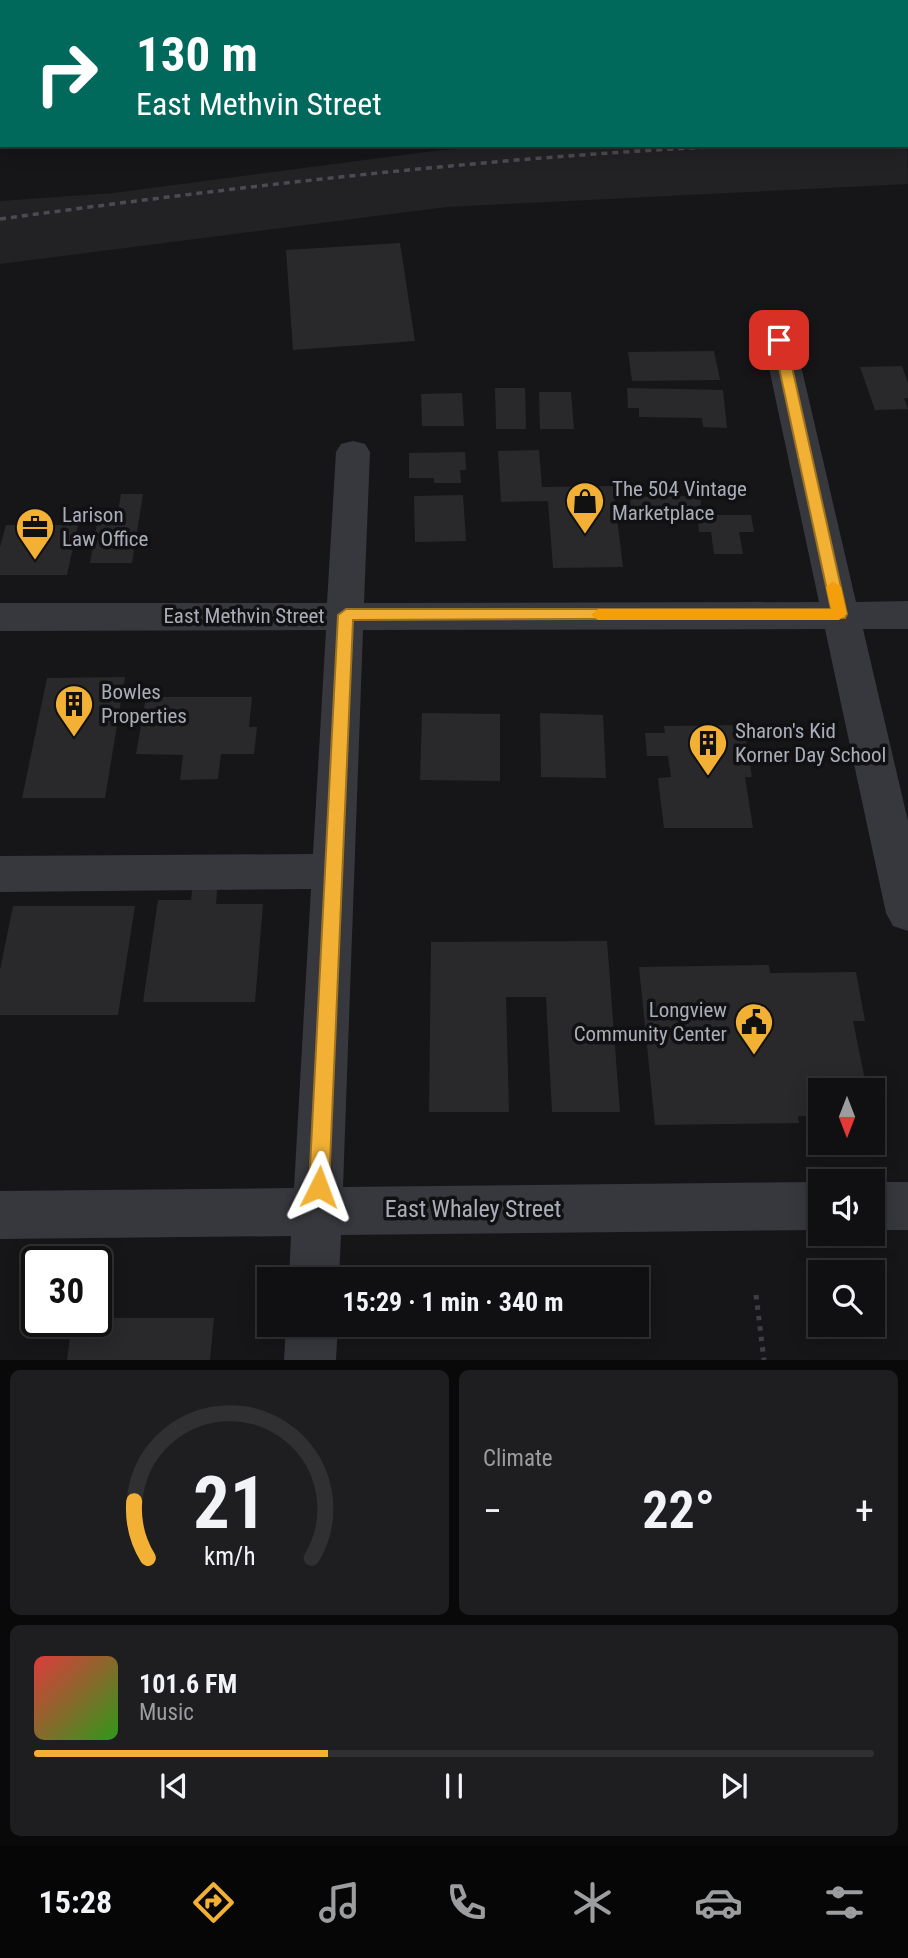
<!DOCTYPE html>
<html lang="en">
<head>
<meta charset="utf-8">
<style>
	body { margin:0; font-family:"Roboto Condensed",sans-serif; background:#1e1e20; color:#f1f3f6; height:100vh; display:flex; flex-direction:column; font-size:26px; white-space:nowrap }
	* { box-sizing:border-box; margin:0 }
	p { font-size:23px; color:#9c9d9f }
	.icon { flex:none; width:38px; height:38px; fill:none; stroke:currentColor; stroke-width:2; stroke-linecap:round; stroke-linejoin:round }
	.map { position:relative; height:1360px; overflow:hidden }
	.side { display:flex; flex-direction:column; gap:10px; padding:10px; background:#09090a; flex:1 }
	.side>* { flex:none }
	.banner { position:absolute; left:0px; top:0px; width:908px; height:147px; box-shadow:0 4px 18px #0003,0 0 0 2px #303032; background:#00695c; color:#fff; overflow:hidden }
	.needle { width:46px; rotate:180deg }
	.fabs { position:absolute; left:808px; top:1078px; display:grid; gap:14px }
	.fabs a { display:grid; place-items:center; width:77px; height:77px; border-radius:0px; background:#101012; box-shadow:0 4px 18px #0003,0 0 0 2px #303032; font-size:35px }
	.speed { position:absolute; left:21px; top:1246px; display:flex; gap:14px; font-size:35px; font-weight:700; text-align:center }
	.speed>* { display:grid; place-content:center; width:91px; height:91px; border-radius:50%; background:#101012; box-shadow:0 4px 18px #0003,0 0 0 2px #303032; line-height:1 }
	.speed .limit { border:4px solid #111; border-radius:10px; background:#fff; color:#111 }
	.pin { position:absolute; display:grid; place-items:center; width:60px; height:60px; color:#fff; margin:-30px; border-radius:14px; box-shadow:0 4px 10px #0006 }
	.me { position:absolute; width:77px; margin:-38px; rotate:3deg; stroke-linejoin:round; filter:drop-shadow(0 0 5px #0008) }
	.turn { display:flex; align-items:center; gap:24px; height:147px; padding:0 21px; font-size:32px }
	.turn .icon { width:91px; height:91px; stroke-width:2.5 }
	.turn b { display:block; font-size:49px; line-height:60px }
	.big { font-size:52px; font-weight:700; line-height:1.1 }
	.side .widget { flex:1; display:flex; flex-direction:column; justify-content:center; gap:10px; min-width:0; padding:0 24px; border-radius:10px; background:#1e1e20 }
	.side .dial { align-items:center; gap:0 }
	.dial svg { height:182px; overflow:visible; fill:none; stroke:#303032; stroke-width:7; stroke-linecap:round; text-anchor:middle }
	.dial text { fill:#f1f3f6; stroke:none }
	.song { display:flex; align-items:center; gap:21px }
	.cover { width:84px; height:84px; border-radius:10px; background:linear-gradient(135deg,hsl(0 70% 55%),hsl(110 70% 35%)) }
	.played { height:7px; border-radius:4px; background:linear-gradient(90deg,#f2b134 35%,#303032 35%) }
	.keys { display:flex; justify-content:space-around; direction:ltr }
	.heat { display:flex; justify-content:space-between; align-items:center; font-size:38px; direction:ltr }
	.side .tiles { flex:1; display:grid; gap:10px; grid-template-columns:1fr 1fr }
	.widget:last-child { grid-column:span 2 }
	.trip { position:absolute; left:257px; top:1267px; width:392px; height:70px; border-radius:0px; background:#101012; box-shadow:0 4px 18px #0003,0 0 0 2px #303032; font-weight:700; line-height:70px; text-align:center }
	.dock { display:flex; height:112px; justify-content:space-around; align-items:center; background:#060607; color:#9c9d9f }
	.dock .icon { width:49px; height:49px }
	.dock .selected { color:#f2b134 }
	.dock b { font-size:32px; color:#f1f3f6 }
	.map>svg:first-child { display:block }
</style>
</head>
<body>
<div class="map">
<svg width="908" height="1360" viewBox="0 0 908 1360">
	<rect width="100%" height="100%" fill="#161618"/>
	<path fill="#222225" d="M907,129L908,184L447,207L0,264V201L113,193L441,150L525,145H906Z"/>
	<path fill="#29292c" d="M400,243L415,341L293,350L286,250Z
		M714,351L720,380L632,381L628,352Z
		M902,366L908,383V398H904L908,409L875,410L860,367Z
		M495,388H525L526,429H496Z
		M627,388L723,390L727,428L703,427L702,418L639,417V408H628Z
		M539,392H571L574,429H540Z
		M462,393L464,426H422L421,394Z
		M539,450L542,487L613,486L623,567L553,568L548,501L501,502L498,451Z
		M465,452L466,470H460L461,483H434V478H409V453Z
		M121,494H143L132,563H90L99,512H118Z
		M463,495L466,541L415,542L414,496Z
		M700,496L702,515H751L754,532H739L743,554H714L711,532H699L698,522H633L630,497Z
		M6,525H78L67,575H0V547Z
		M125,677L105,798H22L47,678Z
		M146,697H252L249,727H257L254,754H221L218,779L180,780L183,755L136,754Z
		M422,713L500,714V781L420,780Z
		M540,713L603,715L606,778L541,777Z
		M744,725L752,777H745L753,828H664L658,778L671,777L668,756H647L645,733H665L664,726Z
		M193,881H218L216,904H263L255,1002H143L158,900H191Z
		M13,906H135L118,1015H0V970Z
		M607,941L620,1112H552L546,997H506L509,1112H429L431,942Z
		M769,965L770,973L856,972L865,1021H853L867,1090H821V1116H798L799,1123L655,1125L639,967Z
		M96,1318H214L210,1360H67L72,1321H96Z"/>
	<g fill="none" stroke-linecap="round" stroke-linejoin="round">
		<path stroke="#3d3f44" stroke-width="5" stroke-dasharray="4.5 6" stroke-linecap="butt" d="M756,1295L764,1360"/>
		<path fill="#37383d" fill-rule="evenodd" d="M779,330L790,333L795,340L856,602L908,601V629H863L908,821V931L893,926L886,913L825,629L363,630L343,1187L821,1182V1230L341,1235L339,1279H289L291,1236L0,1239V1191L294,1188L311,889L0,892V856L313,854L326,630L0,631V603H327L336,452L341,444L353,441L365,444L370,452L364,603L819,602L763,340L768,333Z
			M873,1182H908V1230H873Z
			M286,1325H338L336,1360H284Z"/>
		<path stroke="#4a4c52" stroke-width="3.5" stroke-dasharray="6 5" stroke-linecap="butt" d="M95,2L98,0
			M0,57L2,55
			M0,219C250,185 499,156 751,145"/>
	</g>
	<path fill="#f2b134" stroke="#9d7322" stroke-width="2" d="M779,335L786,340L847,614L845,618L353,620L329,1187L326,1194L319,1197L312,1194L309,1187L338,615L346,609H831L773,340Z"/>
	<path fill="#f59e0b" d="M833,581L841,587L847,614L839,620H598L591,615L598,609H831L826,587Z"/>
	<defs>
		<g id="shop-pin" transform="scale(2.0125)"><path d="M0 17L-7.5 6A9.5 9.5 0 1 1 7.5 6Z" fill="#f2b134" stroke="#111113"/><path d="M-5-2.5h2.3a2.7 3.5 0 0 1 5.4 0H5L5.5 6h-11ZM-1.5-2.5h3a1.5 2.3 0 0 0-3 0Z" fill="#111"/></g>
		<g id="office-pin" transform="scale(2.0125)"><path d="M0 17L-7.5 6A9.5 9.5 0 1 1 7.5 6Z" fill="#f2b134" stroke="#111113"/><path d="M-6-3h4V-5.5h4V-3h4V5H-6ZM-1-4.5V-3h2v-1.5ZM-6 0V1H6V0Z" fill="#111"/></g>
		<g id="building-pin" transform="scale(2.0125)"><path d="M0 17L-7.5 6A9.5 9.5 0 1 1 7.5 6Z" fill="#f2b134" stroke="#111113"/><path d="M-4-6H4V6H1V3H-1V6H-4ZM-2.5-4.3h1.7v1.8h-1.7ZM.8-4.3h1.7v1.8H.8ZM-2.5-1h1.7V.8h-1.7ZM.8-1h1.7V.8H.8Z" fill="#111"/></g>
		<g id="civic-pin" transform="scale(2.0125)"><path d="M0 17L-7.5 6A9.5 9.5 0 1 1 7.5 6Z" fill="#f2b134" stroke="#111113"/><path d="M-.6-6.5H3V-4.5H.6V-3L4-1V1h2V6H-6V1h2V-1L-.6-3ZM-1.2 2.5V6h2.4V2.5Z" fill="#111"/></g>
	</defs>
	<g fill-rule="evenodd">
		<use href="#shop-pin" x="585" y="501"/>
		<use href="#office-pin" x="35" y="527"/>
		<use href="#building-pin" x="74" y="704"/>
		<use href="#building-pin" x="708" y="743"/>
		<use href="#civic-pin" x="754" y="1022"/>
	</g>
	<g text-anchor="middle" stroke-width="7" stroke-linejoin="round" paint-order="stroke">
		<g font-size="21" fill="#a8adb8" stroke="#111113" text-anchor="start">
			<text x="612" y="496">The 504 Vintage<tspan x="612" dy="24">Marketplace</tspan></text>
			<text x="62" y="522">Larison<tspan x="62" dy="24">Law Office</tspan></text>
			<text x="101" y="699">Bowles<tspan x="101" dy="24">Properties</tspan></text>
			<text x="735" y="738">Sharon's Kid<tspan x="735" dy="24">Korner Day School</tspan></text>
			<text x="727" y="1017" text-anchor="end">Longview<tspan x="727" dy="24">Community Center</tspan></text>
		</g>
		<g font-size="21" fill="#a8adb8" stroke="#111113">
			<text x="244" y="623">East Methvin Street</text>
		</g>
		<g font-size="24" fill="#a8adb8" stroke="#111113">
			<text x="473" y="1217">East Whaley Street</text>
		</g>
	</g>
</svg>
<div class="fabs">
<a><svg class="needle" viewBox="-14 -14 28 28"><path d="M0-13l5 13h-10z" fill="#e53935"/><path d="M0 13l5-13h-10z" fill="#9c9d9f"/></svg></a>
<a><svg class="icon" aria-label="sound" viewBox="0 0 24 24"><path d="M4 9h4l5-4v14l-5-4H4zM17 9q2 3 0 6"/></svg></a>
<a><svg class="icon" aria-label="search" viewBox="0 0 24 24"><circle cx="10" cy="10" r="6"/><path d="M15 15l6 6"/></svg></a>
</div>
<div class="speed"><div class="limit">30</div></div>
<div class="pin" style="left:779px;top:340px;background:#d93025"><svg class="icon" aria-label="arrive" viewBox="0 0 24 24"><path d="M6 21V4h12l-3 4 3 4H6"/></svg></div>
<svg class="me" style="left:319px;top:1187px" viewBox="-20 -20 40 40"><path d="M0-17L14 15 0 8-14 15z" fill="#f2b134" stroke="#fff" stroke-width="4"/></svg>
<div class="trip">15:29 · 1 min · 340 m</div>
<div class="banner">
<div class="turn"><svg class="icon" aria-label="right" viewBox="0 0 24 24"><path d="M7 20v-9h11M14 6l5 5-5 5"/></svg><div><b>130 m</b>East Methvin Street</div></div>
</div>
</div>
<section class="side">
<div class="tiles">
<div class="widget dial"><svg viewBox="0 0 100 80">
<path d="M14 69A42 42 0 1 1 86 69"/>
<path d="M14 69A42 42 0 0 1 8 44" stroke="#f2b134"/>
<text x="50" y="56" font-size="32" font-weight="700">21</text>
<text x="50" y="72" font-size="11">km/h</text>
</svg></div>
<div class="widget"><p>Climate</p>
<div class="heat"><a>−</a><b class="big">22°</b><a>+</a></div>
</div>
<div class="widget">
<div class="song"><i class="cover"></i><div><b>101.6 FM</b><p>Music</p></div></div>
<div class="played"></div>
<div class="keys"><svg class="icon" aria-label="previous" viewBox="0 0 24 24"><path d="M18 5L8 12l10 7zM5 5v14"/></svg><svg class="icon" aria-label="pause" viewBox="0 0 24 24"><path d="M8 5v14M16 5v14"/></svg><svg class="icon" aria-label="next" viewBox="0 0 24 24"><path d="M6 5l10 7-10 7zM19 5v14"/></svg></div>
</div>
</div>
</section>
<nav class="dock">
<b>15:28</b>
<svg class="icon selected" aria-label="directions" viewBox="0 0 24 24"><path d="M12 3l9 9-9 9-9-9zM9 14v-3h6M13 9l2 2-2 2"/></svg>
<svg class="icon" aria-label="music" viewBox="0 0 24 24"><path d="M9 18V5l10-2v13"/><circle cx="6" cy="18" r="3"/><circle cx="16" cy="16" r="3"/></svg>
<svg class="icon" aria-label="phone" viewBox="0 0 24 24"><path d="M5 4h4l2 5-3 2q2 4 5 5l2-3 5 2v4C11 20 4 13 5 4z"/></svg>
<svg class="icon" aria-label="climate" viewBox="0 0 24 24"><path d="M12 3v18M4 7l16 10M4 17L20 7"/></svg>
<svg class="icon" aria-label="car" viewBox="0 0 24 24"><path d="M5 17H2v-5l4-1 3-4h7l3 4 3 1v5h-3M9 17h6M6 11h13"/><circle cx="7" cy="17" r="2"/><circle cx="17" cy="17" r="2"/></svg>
<svg class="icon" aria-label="filters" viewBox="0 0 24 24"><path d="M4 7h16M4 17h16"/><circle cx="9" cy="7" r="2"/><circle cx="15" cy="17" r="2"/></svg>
</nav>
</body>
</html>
